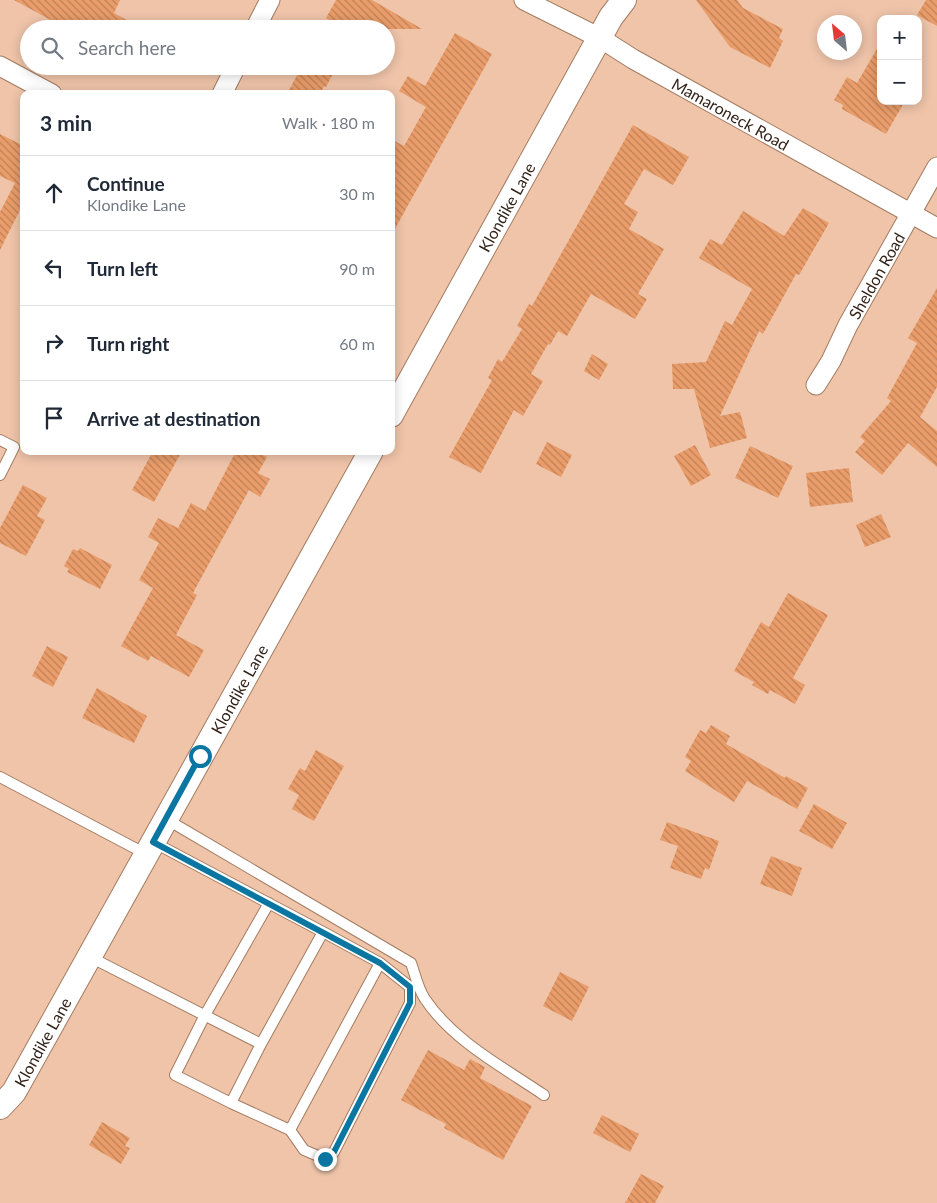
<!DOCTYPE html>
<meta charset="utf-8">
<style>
body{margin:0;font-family:Lato,sans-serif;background:#f2f2f3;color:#1f2937}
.controls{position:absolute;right:15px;top:15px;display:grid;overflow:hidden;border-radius:10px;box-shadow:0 2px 12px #0003}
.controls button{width:45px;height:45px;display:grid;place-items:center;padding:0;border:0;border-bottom:1px solid #e0e1e3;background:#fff;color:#1f2937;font:25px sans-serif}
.compass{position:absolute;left:817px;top:15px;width:45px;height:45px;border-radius:50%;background:#fff;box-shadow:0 2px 12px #0003;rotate:332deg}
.stop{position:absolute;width:15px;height:15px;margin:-11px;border:4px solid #0b76a1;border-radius:50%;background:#fff}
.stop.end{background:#0b76a1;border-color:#fff;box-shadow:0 1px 5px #0008}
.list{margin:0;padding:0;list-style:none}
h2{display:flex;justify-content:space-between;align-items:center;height:65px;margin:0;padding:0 20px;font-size:21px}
h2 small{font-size:16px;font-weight:400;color:#747a83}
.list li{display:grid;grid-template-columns:32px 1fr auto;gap:15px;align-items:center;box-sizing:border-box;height:75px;padding:0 20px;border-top:1px solid #e0e1e3}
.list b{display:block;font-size:19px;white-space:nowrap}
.list p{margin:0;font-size:16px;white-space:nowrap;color:#747a83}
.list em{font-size:16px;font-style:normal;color:#747a83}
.icon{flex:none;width:28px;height:28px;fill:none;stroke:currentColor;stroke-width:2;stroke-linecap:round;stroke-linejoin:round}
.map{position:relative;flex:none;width:937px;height:1203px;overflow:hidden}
.search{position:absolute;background:#fff;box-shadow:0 2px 12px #0003;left:20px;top:20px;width:375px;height:55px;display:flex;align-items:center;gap:12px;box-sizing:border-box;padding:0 18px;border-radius:28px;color:#747a83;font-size:19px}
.panel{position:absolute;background:#fff;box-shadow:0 2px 12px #0003;left:20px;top:90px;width:375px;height:365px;border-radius:10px}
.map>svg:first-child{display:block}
</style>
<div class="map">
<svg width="937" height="1203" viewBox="0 0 937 1203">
<defs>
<pattern id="building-back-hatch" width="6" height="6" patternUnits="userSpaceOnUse" patternTransform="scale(1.25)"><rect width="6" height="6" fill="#ea9d6a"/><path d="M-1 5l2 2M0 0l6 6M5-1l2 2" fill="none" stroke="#be8056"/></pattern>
</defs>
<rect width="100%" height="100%" fill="#efc4a9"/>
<path fill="url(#building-back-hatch)" d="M14,0H120L114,13L143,29H67Z
M336,0H372L422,29H345L326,18Z
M696,0H737L743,8L783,29L779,38L783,41L770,68L730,47Z
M926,0H937V26L917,15Z
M455,33L492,54L391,236V139L404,146L426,107L399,91L408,76L425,86Z
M881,42V101H905L886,134L842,109L843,105L834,100L847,77L857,83Z
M302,66H337L326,87L324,86L320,94H287Z
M633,125L689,157L673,185L644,169L624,204L638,212L629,229L664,249L638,294L647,299L635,319L591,294L567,336L558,331L550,345L548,344L531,374L543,381L523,416L514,410L481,473L449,457L492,380L488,378L498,359L502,362L522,329L517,326L529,304L532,306Z
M0,134L24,146V202L0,250V212L15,183L0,176Z
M803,208L829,223L799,275L796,274L763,334L759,331L720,416L740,412L747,438L710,448L694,389H673L672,364L706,362L725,321L732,325L752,289L699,258L710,239L722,245L743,211L784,236Z
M937,288V387L920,417L937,431V467L908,443L882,475L855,452L865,441L860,437L891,401L887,398L917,343L908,338Z
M592,354L608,364L599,380L584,371Z
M547,442L572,455L561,477L536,464Z
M695,445L711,475L691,486L674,456Z
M750,446L793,466L778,498L735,478Z
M153,451H182L154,502L132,490Z
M236,451H256L267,457L258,473L270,479L260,497L249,490L193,593L197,595L176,635L204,650L189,677L151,656L148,661L121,646L153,588L139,580L159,543L148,537L158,518L178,528L191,503L205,511Z
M849,468L853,502L810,507L806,473Z
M23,485L47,498L37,516L45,520L26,556L0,543V528Z
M881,514L891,537L865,547L856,525Z
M80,548L112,565L100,589L67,572L69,569L64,566L73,549L78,551Z
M788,593L828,615L793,678L805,685L795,704L770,690L768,694L752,685L754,682L734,671L761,622L769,627Z
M47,646L68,657L53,687L32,676Z
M97,688L147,716L134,743L82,718Z
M711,725L730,736L726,744L785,778L786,776L808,788L797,809L747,781L734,802L685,771L691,761L685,757L700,730L706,733Z
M316,750L344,766L314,821L292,809L299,795L288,789L300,768L305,771Z
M814,804L847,823L832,849L799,831Z
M667,822L719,841L709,870L705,868L701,879L670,868L678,846L660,840Z
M771,856L802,868L792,896L760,884Z
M560,972L589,987L572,1021L543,1006Z
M428,1050L464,1070L470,1059L485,1067L480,1078L532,1106L503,1160L444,1128L446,1124L401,1100Z
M602,1115L639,1134L630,1152L593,1133Z
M102,1122L130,1138L125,1146L130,1148L121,1164L89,1145Z
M641,1174L664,1186L655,1203H625Z"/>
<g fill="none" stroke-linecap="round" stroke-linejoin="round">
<defs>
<path id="service" d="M0,440L14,447L0,475
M0,777L146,854
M166,819L411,963C415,974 418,989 425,999C453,1041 503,1067 544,1095
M90,957L261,1044L323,932L153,842
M261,1044L231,1103L290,1130L380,963L323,932
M231,1103L175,1075L205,1015L269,903
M290,1130L304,1150L325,1159L334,1152L410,1003V987L380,963"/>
<g id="minor">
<path id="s1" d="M524,0L600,38L633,59L937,228"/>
<path d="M255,29L270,0"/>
<path d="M0,66L52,94"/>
<path d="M222,94L236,66"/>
<path id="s2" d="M816,385L831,361L848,325L937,167"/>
</g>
<g id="tertiary">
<path id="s3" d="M391,415L611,17L624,0"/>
<path id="s4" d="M0,1107L14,1092L371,451"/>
</g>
</defs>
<use href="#service" stroke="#a37c62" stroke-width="12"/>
<use href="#minor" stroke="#a37c62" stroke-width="21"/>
<use href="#tertiary" stroke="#a37c62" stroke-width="26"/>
<use href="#service" stroke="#fff" stroke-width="10"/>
<use href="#minor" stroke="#fff" stroke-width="19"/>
<use href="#tertiary" stroke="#fff" stroke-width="24"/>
</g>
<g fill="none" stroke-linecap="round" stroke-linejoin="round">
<path stroke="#0b76a1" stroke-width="6" d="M200,756L153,842L380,963L410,987V1003L334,1152L325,1159"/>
</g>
<g text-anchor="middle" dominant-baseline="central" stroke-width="4" stroke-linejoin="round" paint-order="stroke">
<g font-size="16" fill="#332218" stroke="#fdebe0">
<text stroke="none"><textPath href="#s1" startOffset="236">Mamaroneck Road</textPath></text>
<text stroke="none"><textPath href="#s3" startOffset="238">Klondike Lane</textPath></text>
<text stroke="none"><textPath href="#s2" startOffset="125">Sheldon Road</textPath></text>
<text stroke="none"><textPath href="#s4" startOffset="482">Klondike Lane</textPath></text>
<text stroke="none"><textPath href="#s4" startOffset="78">Klondike Lane</textPath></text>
</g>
</g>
</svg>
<div class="controls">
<button>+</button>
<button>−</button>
</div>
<svg class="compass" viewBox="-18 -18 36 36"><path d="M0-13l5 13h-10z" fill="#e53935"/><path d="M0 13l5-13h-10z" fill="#747a83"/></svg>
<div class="stop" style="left:200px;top:756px"></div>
<div class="stop end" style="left:325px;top:1159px"></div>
<div class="search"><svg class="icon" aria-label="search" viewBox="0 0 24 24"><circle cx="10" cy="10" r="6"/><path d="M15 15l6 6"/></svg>Search here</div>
<section class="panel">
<h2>3 min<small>Walk · 180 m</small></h2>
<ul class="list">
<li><svg class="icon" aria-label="ahead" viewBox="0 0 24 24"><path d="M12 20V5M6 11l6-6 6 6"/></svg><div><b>Continue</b><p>Klondike Lane</p></div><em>30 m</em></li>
<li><svg class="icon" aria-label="left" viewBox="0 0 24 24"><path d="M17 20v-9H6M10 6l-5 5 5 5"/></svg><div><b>Turn left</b></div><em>90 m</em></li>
<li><svg class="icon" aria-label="right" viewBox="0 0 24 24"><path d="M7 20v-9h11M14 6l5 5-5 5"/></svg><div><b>Turn right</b></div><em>60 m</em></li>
<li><svg class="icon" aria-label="arrive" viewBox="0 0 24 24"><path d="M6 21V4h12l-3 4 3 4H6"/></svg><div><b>Arrive at destination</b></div></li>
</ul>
</section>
</div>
